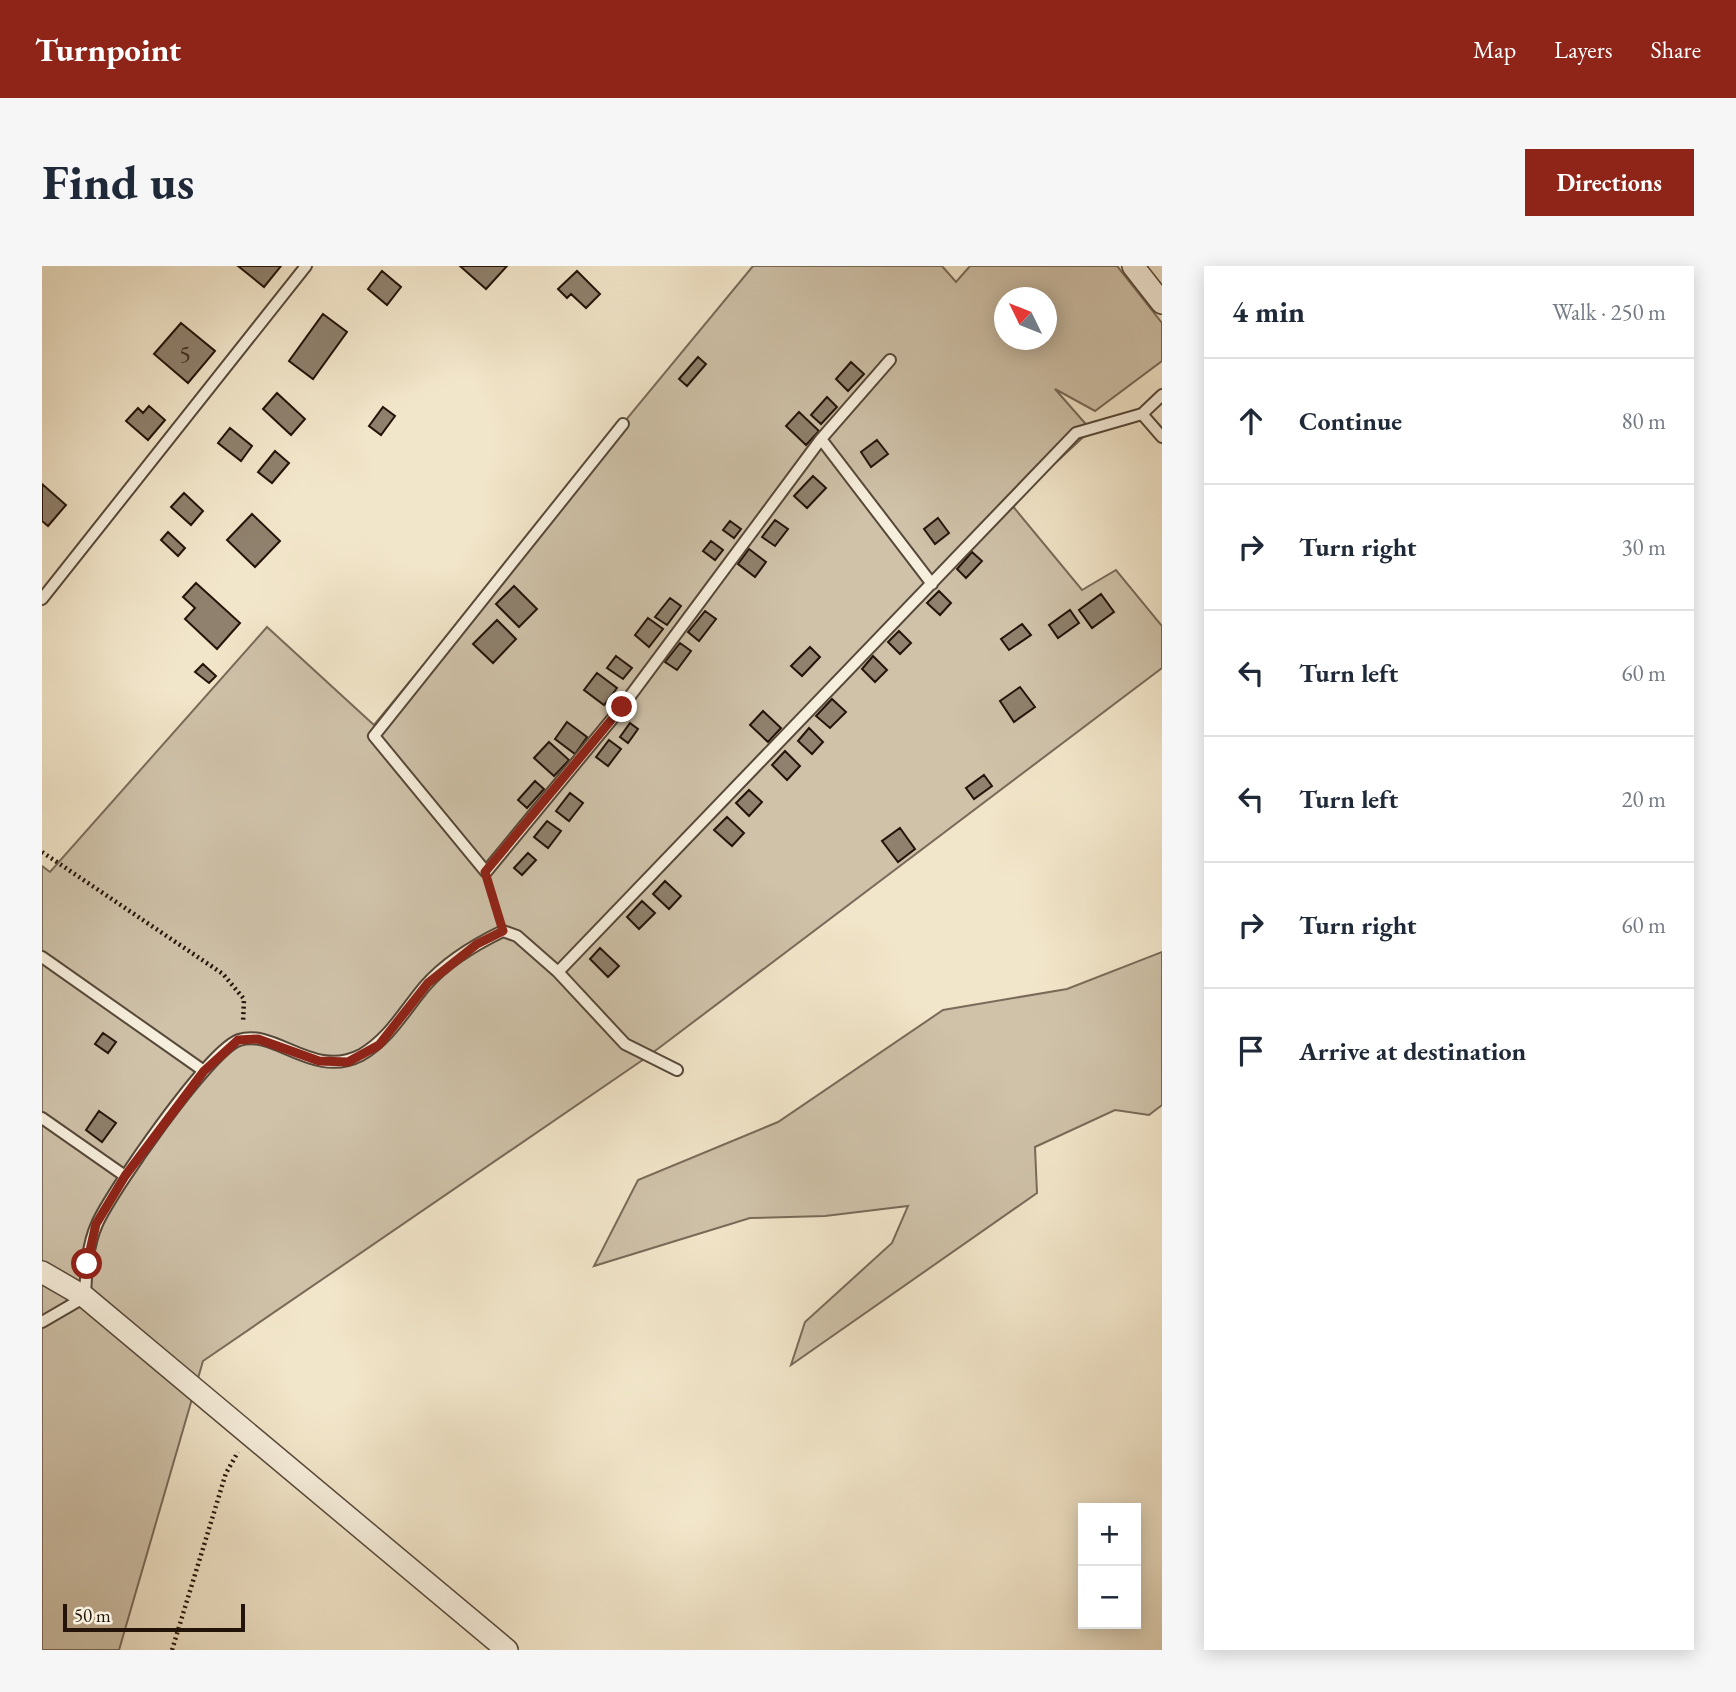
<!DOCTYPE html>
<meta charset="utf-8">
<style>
body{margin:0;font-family:"EB Garamond",serif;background:#f6f6f7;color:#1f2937}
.controls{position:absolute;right:21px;bottom:21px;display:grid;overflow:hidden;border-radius:0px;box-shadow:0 4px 18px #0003}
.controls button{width:63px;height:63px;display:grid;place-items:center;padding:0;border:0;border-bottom:2px solid #e0e1e3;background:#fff;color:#1f2937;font:35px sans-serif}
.compass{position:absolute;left:952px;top:21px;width:63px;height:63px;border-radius:50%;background:#fff;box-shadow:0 4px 18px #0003;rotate:313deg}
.scale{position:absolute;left:21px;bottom:18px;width:182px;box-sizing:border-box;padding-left:7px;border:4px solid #231309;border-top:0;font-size:19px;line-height:24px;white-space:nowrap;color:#231309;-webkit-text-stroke:5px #f7efdd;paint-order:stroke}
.stop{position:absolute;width:21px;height:21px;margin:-16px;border:5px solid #8f2418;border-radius:50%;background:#fff}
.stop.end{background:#8f2418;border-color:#fff;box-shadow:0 2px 7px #0008}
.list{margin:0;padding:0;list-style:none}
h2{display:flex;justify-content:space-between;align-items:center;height:91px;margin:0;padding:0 28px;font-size:30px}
h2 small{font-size:23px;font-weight:400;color:#747a83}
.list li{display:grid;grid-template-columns:46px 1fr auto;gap:21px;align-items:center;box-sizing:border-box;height:126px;padding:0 28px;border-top:2px solid #e0e1e3}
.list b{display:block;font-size:26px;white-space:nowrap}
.list em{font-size:23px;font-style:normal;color:#747a83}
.icon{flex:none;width:38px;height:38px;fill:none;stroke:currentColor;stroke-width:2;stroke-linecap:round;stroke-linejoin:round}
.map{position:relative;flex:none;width:1120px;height:1384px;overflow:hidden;border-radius:0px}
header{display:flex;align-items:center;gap:42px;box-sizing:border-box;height:98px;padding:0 35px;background:#8f2418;color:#fff}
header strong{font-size:33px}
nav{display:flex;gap:38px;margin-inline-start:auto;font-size:24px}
.intro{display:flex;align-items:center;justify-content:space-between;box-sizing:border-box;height:168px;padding:0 42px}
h1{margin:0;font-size:49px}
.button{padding:18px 32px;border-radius:0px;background:#8f2418;color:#fff;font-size:24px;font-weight:700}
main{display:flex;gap:42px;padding:0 42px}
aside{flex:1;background:#fff;border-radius:0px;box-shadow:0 4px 18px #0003}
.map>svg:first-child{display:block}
</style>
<header>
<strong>Turnpoint</strong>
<nav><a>Map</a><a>Layers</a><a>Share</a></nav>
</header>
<div class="intro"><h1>Find us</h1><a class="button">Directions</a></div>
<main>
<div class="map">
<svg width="1120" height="1384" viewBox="0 0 1120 1384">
<rect width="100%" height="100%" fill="#f2e6ca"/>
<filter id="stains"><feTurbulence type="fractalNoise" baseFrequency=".00286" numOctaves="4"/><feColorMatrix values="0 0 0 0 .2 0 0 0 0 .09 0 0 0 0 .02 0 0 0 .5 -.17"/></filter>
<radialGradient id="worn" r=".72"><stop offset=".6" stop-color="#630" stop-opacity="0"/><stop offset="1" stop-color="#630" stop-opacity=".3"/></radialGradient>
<path fill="#cfc2a9" stroke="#796a59" stroke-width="2" fill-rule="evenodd" d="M711,0H900L914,16L928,0H1075L1120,57V95L1053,145L1013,123L1049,164L969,238L1040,324L1074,304L1120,360V402L605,791L161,1095L77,1384H0V600L8,606L225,361L332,459ZM962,32H1004V74H962Z
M1120,686V839L1107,849L1073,844L993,881L995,927L749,1099L763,1056L850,977L866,940L783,950L708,952L552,1000L596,914L736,856L901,744L1025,723Z"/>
<path fill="#8f816d" stroke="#231309" stroke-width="2" d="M196,0H239L222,21Z
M418,0H465L444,23Z
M340,5L359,21L345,39L326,23Z
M535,5L558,28L544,42L529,28L525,32L516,23Z
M281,48L305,66L271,113L247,95Z
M139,57L173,85L146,117L112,88Z
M656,91L664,98L645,120L637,113Z
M809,96L822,108L806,125L794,113Z
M235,127L263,153L249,169L221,143Z
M785,131L795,141L779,158L769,149Z
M107,140L123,154L106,174L84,155L96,142L101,147Z
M341,141L353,150L339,169L327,160Z
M757,146L777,165L764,179L744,160Z
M188,162L210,180L199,195L176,177Z
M835,174L846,188L829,201L819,186Z
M233,185L247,197L230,217L216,206Z
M771,210L784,222L765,242L752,230Z
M0,218L24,239L6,260L0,255Z
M142,227L161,245L149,259L129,241Z
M210,248L238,275L213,301L185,274Z
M896,252L907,267L893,278L882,263Z
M733,254L746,263L733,280L720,271Z
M688,255L699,263L692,272L681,264Z
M126,266L143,282L136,290L119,274Z
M669,275L681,284L673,294L661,285Z
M707,283L724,296L713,311L696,298Z
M930,286L940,295L924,312L915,303Z
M154,317L198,357L175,383L143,353L153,342L141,331Z
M472,320L495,343L477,361L454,338Z
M897,325L909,337L898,349L885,337Z
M1059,328L1072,346L1050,362L1037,344Z
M628,332L639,340L625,359L613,351Z
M1028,344L1037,357L1016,372L1007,359Z
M663,345L674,353L657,375L646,366Z
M606,352L621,363L607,381L593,369Z
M455,354L474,373L451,397L431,378Z
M980,358L989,369L967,384L959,373Z
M857,365L869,377L858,388L846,376Z
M638,377L649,385L635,404L623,396Z
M768,381L778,391L760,410L749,400Z
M574,390L590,402L581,413L565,402Z
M831,390L845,404L833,416L820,403Z
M161,398L174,410L167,417L153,406Z
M555,407L575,422L562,439L542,424Z
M978,421L993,441L972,456L958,435Z
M790,433L804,446L788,462L774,450Z
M721,445L739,462L726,476L708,459Z
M525,456L545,471L533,488L513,473Z
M588,457L596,463L586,477L578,471Z
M767,462L781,476L770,488L756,475Z
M567,474L579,483L566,500L554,491Z
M507,476L527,494L512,510L492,492Z
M743,485L758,500L745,514L730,499Z
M942,509L950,520L932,533L924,522Z
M493,515L502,523L485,542L476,534Z
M707,524L720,536L707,550L694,537Z
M528,527L541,537L527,555L514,545Z
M685,551L702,567L690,580L672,564Z
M505,555L519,565L506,582L492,571Z
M858,562L873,583L856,596L840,575Z
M486,587L494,594L480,609L472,602Z
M623,615L639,630L627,643L611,628Z
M600,635L613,647L597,663L585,651Z
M558,682L577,700L566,711L548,693Z
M61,767L74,776L66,787L53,778Z
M57,845L74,857L60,876L44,864Z"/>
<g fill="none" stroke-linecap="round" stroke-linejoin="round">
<defs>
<path id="lane" d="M1120,129L1100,148L1120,171
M581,158L332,470L444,606L580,441L779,173L890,318
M779,173L848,94
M0,333L264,0
M0,691L162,805
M516,706L583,778L635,804
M0,852L83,910
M0,1056L43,1031C44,1007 45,980 55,958C69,926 167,784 197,774C233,762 271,814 319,789C347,773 362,745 383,720C403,697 434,678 461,665L475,670L516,706L1034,167L1100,148"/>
<path id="street" d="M1091,0L1120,37
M0,1006L43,1031L465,1384"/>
</defs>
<use href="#lane" stroke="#574839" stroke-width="14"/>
<use href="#street" stroke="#574839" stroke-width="24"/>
<path stroke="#231309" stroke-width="4.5" stroke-dasharray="2 3.5" stroke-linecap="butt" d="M0,586L181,708L202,733L201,757
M447,619L457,651
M130,1384L184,1207L196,1186"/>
<use href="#lane" stroke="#f7efdd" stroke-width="10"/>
<use href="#street" stroke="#f7efdd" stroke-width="21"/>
</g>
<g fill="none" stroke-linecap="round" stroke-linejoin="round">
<path stroke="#8f2418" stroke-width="9" d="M45,998L54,958L83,910L162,805L196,774L216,773L277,795L306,796L337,779L386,717L435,678L461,665L443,606L580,441"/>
</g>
<g text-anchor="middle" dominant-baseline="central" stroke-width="7" stroke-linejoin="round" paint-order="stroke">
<g font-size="24" fill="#3e2e22">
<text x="143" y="87">5</text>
</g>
</g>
<rect width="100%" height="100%" filter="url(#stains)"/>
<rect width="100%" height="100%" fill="url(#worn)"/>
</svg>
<div class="controls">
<button>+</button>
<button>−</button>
</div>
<svg class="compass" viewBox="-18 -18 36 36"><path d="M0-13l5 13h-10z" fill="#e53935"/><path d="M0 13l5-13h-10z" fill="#747a83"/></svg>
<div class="scale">50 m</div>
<div class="stop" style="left:45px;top:998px"></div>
<div class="stop end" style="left:580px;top:441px"></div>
</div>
<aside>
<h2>4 min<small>Walk · 250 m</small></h2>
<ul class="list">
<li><svg class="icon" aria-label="ahead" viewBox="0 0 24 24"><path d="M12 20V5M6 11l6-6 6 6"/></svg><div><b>Continue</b></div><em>80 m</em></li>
<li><svg class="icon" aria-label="right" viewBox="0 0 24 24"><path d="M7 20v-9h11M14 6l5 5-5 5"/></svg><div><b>Turn right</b></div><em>30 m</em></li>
<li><svg class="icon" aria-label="left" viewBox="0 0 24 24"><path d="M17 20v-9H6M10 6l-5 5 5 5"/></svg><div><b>Turn left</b></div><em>60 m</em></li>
<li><svg class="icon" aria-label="left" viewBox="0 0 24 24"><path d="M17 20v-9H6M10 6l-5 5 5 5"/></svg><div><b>Turn left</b></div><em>20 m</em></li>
<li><svg class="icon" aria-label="right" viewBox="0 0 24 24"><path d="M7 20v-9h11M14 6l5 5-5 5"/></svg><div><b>Turn right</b></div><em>60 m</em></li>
<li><svg class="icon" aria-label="arrive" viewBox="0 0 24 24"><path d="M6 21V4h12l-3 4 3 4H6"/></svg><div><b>Arrive at destination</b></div></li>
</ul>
</aside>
</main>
